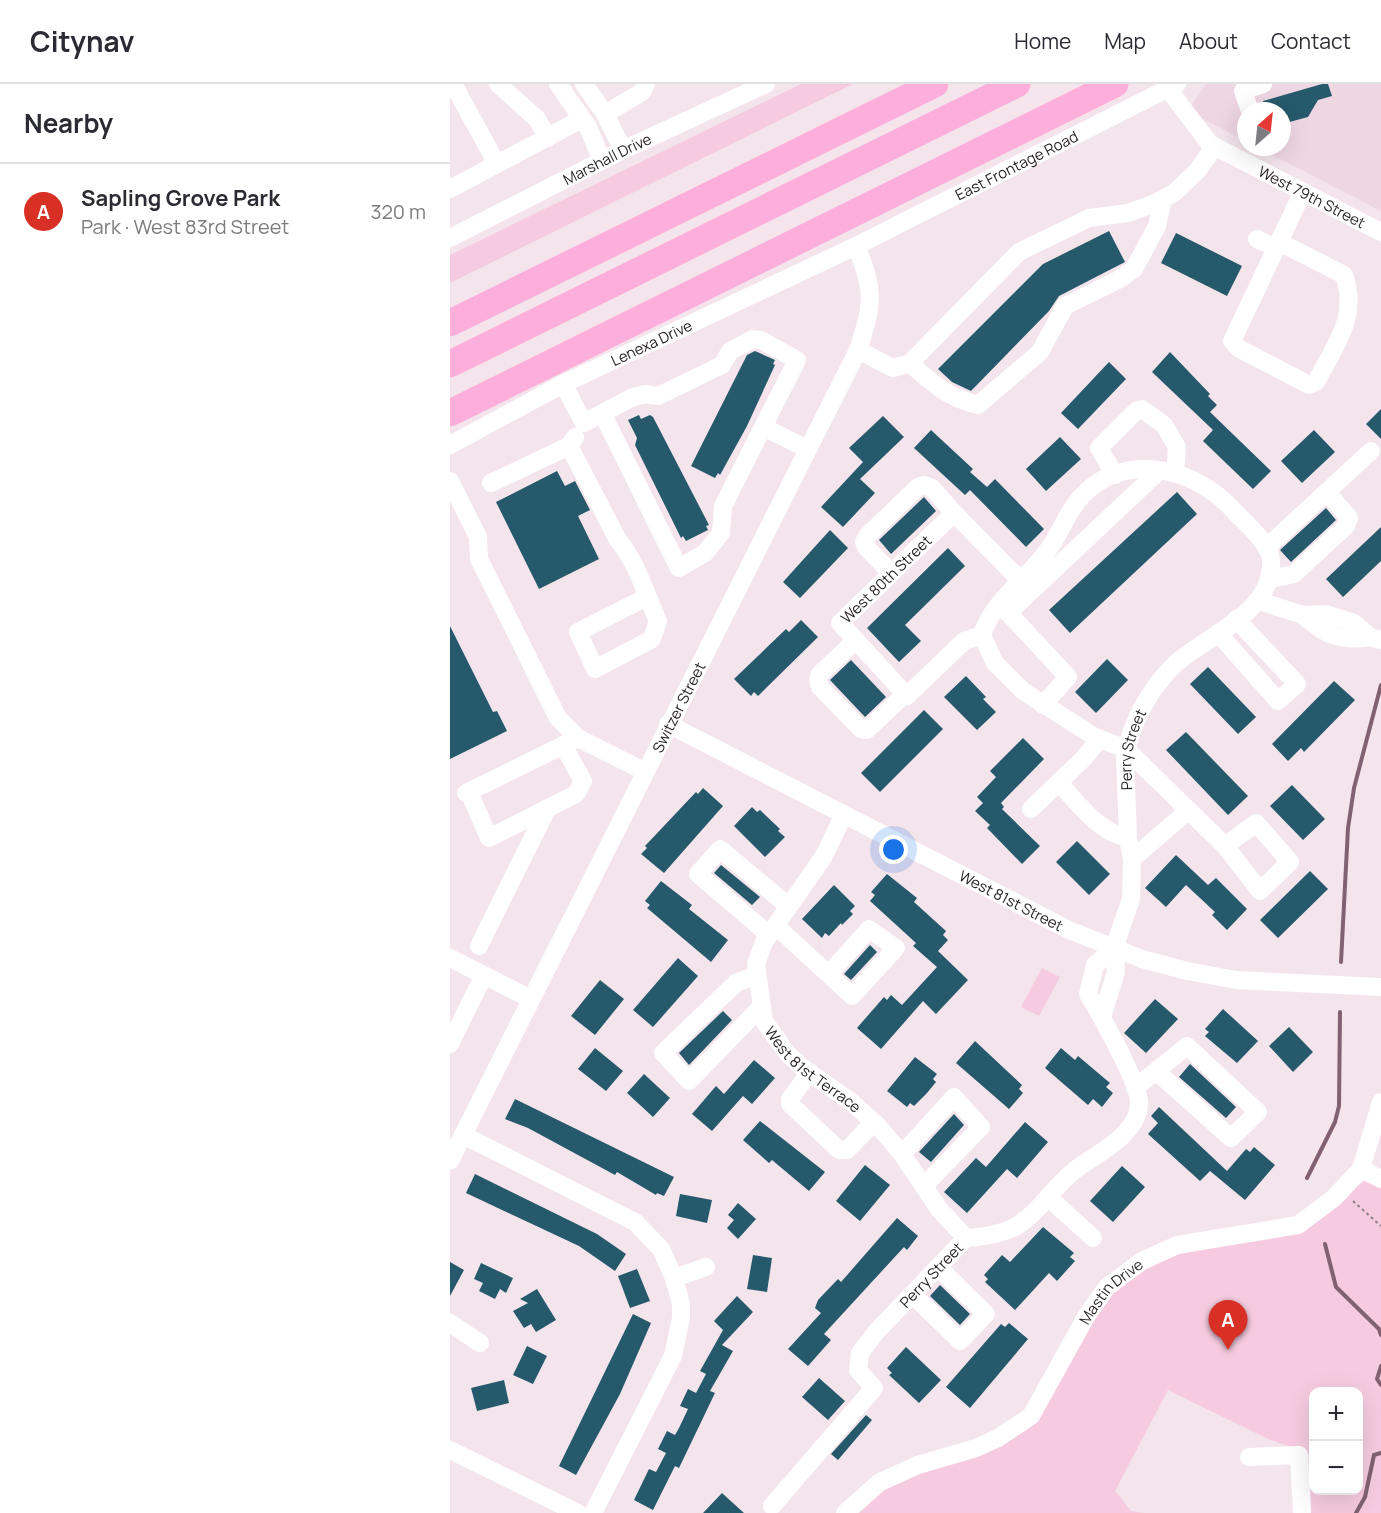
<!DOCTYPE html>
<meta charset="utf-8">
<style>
body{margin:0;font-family:Manrope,sans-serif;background:#f7f7f7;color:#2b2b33}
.controls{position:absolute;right:18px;bottom:18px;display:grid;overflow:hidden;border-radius:12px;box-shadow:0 6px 24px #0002}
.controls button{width:54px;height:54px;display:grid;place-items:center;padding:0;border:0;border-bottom:2px solid #e1e1e2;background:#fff;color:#2b2b33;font:30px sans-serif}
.compass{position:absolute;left:787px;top:18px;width:54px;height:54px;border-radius:50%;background:#fff;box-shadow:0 6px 24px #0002;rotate:27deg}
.you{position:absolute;left:444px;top:766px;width:21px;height:21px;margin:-15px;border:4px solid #fff;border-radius:50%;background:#1a73e8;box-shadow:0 0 0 9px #1a73e833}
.badge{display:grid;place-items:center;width:39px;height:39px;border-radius:50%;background:#d93025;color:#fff;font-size:20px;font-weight:700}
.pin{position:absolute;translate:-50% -50px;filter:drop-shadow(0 2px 3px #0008)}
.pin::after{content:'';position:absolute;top:32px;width:21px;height:18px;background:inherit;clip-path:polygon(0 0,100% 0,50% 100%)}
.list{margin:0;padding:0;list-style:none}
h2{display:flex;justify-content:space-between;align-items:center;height:78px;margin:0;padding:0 24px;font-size:26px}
h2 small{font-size:20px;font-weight:400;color:#7c7c81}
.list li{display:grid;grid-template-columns:39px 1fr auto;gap:18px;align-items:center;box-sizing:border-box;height:96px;padding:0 24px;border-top:2px solid #e1e1e2}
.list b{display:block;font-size:22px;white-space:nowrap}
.list p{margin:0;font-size:20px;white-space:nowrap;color:#7c7c81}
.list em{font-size:20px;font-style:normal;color:#7c7c81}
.map{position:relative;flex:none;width:931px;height:1429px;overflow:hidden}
header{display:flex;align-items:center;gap:36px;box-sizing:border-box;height:84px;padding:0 30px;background:#fff;border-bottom:2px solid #e1e1e2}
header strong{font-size:28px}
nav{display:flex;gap:33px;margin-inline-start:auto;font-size:21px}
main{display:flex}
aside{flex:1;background:#fff}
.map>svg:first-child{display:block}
</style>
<header>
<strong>Citynav</strong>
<nav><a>Home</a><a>Map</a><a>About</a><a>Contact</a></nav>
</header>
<main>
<aside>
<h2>Nearby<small></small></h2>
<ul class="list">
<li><span class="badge">A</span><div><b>Sapling Grove Park</b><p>Park · West 83rd Street</p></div><em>320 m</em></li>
</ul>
</aside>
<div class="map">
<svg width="931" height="1429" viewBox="0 0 931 1429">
<rect width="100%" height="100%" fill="#f4e4ec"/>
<path fill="#eed6e2" d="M756,0H931V127L807,63H832V27H796V57L738,27Z"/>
<path fill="#f6cbe1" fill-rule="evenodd" d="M351,0H403L0,199V171Z
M592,884L610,893L589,932L571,923Z
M915,1097L931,1102V1429H861L860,1370L816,1354L718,1306L665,1407L681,1427L693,1429H404L433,1405L568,1349L660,1209C679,1192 699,1180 723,1172C764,1158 809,1162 849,1147C877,1136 891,1112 915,1097ZM864,1308H908V1406H864Z"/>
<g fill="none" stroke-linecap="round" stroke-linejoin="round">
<path stroke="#816172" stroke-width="4" d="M891,878L898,744L904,704L931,601
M857,1094L885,1038L889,1022L890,928
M875,1160L886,1203L929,1245L931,1251
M931,1282L927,1295L931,1301
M906,1429L915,1413L924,1371L931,1369"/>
</g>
<path fill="#25596b" d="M872,0H878L882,12L868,16L858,33L832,40V27H816L813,17Z
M659,147L675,178L609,212L599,227L521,307L502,298L488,285L593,180Z
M726,149L792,182L777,212L711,179Z
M305,267L325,276L323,280L325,281L297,342L270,391L268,389L265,394L241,382L297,271Z
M720,268L760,310L758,312L767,321L760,328L821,387L803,405L753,357L763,346L702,288Z
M659,278L676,295L628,345L611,329Z
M931,325V355L916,340Z
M189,331L191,335L200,331L203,333L259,441L256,442L258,446L236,457L233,452L231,454L185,361L187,354L178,336Z
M433,332L454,353L410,395L425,409L393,443L371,423L413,378L399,364Z
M481,346L523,385L520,388L537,403L545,395L594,445L576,463L520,406L515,411L464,364Z
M864,346L885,368L852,399L831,377Z
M610,353L631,375L596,407L576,385Z
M107,387L115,402L125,397L140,426L128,432L149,475L89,505L46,418Z
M727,408L747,430L620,549L599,526Z
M474,413L486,427L441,470L429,456Z
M876,424L886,436L841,478L830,466Z
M931,443V477L893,513L876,495Z
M380,446L398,464L350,514L333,498Z
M498,464L515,482L455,541L471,557L449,578L417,544Z
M351,536L368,553L308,612L304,608L301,612L284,595L336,545L339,548Z
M0,542L43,628L47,627L57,647L0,675Z
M657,575L678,596L646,629L625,608Z
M401,576L436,613L415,633L380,596Z
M758,583L806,633L788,650L740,600Z
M516,592L536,613L533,615L546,628L527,646L494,613Z
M884,597L905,616L854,668L851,664L838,677L822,660Z
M474,626L493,645L430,708L411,689Z
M736,648L798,712L778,731L716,666Z
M573,654L594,675L551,719L554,723L552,725L590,762L572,780L537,744L540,741L525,727L533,719L527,713L546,693L540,687Z
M842,701L875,735L853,756L820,722Z
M253,704L273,722L214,789L191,770L197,764L195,762L246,708L248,710Z
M302,723L307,728L310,726L330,745L328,747L335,753L315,773L284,742Z
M627,757L660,790L639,811L606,778Z
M726,771L758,801L766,794L797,825L777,846L762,831L765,828L736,801L716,823L695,804Z
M271,781L310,813L302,821L264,789Z
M860,787L878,805L828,854L810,836Z
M437,790L467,814L464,818L496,847L493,851L498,856L488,867L518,896L486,930L473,917L431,965L407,944L434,913L437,916L441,911L452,921L487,883L463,862L466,859L420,817L425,811L421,808Z
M211,797L242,821L239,825L278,856L261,878L197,824L200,821L195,817Z
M384,801L405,822L400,827L403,830L392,841L391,839L379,852L375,849L372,854L352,835Z
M420,861L427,868L401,896L394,890Z
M228,874L248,892L203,943L183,926Z
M150,896L174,915L145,951L121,932Z
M705,915L728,935L696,969L674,949Z
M773,925L808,957L787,979L755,952L759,948L755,945Z
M273,927L282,936L239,981L229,969Z
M839,943L863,968L843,988L819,962Z
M525,957L572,1001L569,1005L573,1009L559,1025L506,979Z
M145,964L173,987L156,1007L128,985Z
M611,964L625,976L628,972L660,999L656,1003L663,1009L652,1023L643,1015L638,1021L595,984Z
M465,973L487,990L483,995L486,998L477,1009L464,1022L460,1019L457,1023L437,1007Z
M304,976L325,994L302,1020L293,1012L262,1047L242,1030L266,1002L274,1010Z
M740,980L786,1023L776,1034L729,993Z
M194,990L220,1014L203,1033L177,1009Z
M65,1015L224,1093L214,1112L207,1109L206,1111L167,1088L165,1091L78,1044L55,1035Z
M709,1023L777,1087L796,1065L800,1068L804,1063L825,1081L795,1116L760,1087L750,1097L698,1050L708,1039L701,1032Z
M504,1030L514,1041L481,1078L469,1068Z
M310,1037L375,1088L359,1107L322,1076L319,1079L293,1056Z
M575,1038L598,1058L567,1094L557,1085L517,1129L494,1108L526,1074L536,1083Z
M415,1081L440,1101L410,1137L386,1117Z
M672,1082L695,1103L663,1138L640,1117Z
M25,1090L147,1150L176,1170L165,1187L129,1162L16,1109Z
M230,1110L262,1116L257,1139L226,1132Z
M288,1119L306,1135L288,1155L277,1144L284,1136L278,1131Z
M447,1134L468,1152L457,1166L454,1163L374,1250L381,1256L358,1282L338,1265L371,1229L365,1224L368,1216L388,1195L391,1198Z
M593,1143L624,1169L620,1173L625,1177L607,1197L599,1189L565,1226L535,1198L538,1195L534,1191L552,1171L560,1178Z
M303,1171L322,1174L317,1208L297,1205Z
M0,1178L14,1186L0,1212Z
M31,1179L63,1194L56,1209L50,1205L45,1215L29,1207L33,1199L24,1195Z
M187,1185L200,1217L180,1224L168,1192Z
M490,1201L520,1230L510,1241L480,1212Z
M87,1205L106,1236L86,1248L81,1240L74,1244L63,1227L78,1219L70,1215Z
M287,1212L303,1228L272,1261L283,1267L260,1307L265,1309L229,1384L225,1382L203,1426L184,1416L199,1385L206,1388L216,1369L208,1365L217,1347L225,1351L229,1344L238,1325L230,1322L238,1305L246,1309L256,1290L250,1287L273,1246L264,1237Z
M183,1230L201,1239L170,1310L126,1391L109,1382Z
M559,1239L578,1255L520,1324L496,1303L551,1240L555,1243Z
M77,1262L97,1272L83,1300L63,1291Z
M456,1263L491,1296L469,1319L439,1291L442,1289L437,1284Z
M369,1294L395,1317L378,1336L352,1313Z
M54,1296L59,1319L27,1327L21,1304Z
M416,1331L422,1336L388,1376L381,1370Z
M272,1409L294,1429H253Z"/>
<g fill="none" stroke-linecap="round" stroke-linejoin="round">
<path stroke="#8f848a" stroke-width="2" stroke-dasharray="3 3" stroke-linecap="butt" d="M903,1117L931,1142"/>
<g stroke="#fff" stroke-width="18">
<path d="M3,0L47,80"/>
<path d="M48,0L87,35L98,54"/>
<path d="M108,0L138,43L152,77"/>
<path d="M134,0L155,30L173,66"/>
<path id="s1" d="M718,5L760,60L931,148"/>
<path d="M800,27L793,7L813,0"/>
<path d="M155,30L192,8L196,0"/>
<path d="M0,105L132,35"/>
<path id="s2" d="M0,154L173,66L316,0"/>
<path d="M807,155L826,164"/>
<path d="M829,158L894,191C909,233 885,261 866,298L859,301L788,264L782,257L846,122L852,109"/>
<path d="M408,266L443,284L460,279L569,168L639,134L678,129L703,120L724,109L748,86L764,63"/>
<path d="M460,279C481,299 499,314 528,321L590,268L615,222L668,196L684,185L707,142L713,115"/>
<path d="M113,300L134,339L181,314L195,310L208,312L272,281L280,267L303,255L311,256L347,276L273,422L271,449L255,469L229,484L152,329"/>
<path d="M313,343L358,365"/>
<path id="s3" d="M0,361L113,300L406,162L727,0"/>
<path d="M119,362L168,456C187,478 196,511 208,537L202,555L145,585L128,548L197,513"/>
<path d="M665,391L649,364L686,327L692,325L714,341L727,363L725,389"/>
<path d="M0,397L28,453L29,475L108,634L128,654L194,687"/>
<path d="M41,399L119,362L125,353"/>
<path d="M816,464L921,367"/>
<path d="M441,489L416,463L414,458L418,451L468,403L474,401L482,404L504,429"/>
<path d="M820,495L844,490L896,442L899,434L877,408"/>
<path d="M809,517L853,531L876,530L904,539L920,553L931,556"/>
<path d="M551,521L618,593L593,621"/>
<path d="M558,529L710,386"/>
<path d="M853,531C875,551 890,558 920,553"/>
<path d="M768,549L828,617L847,600L786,535"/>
<path id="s4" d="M532,551L514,557L457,612L390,539L504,429L570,496"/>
<path d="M406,556L370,590L368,596L370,603L411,645L417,646L455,610"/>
<path id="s5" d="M218,640L619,846L692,875L737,887L786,896L931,903"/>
<path d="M609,699C629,720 648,748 678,754"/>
<path d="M19,708L39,754L126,710L133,697L113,661"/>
<path d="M16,709L124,656"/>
<path d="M581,725L633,675L650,655"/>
<path id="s6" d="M394,730L374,772L314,858L306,880L314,937L337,969L354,985L400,1017L428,1042L452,1070L489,1125L516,1154"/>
<path d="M682,775L739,726"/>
<path d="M326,842L402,912L446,864L419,845L379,890"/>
<path d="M318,850L248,790L270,765L337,821"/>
<path d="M29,862L97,725"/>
<path d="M0,874L81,915"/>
<path d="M307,891L286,899L213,969L239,997L311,923"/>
<path id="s7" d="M652,933L666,888L664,864L681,815L682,775L678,754L675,673C681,639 699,606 723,582C756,551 823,530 821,477C821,460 795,439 784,427C747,384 674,366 632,412C617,427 611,449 598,466C577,496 544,514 532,551L545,579L573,607L645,653L676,665L775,762L806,739L840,778L810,807L775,762"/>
<path d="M0,960L34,891"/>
<path d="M360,988L340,1015V1020L389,1066H397L424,1038"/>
<path d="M685,1004L737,962L808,1028L781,1054L706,987"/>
<path d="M13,1051L185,1138L211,1165L224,1194L231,1220V1234L223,1272L143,1429"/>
<path d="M452,1070L504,1013L531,1043L474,1102"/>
<path id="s8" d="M0,1077L408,266C423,220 425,207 406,162"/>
<path d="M911,1085L931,1095"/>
<path d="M598,1113L643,1154"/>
<path d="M224,1194L256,1183"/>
<path d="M462,1210L510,1257L536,1230L488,1183"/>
<path d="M0,1239L30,1259"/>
<path d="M0,1366L128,1429"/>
<path d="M799,1373L849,1371L852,1429"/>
<path id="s9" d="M322,1422L424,1304L408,1286L410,1269L427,1247L516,1154C533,1153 549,1151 565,1143C589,1129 603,1103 625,1086C646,1070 690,1050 689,1018C689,999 649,928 638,910L645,881L664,864"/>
<path id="s10" d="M395,1429L430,1398L468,1381L526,1364L548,1354L581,1332L637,1231L657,1203L692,1177L727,1161L848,1141L884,1114L911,1085L931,1018"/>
</g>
<path stroke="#feaeda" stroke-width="27" d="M0,239L485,0
M0,280L567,0
M0,329L665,0"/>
</g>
<g text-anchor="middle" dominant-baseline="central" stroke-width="6" stroke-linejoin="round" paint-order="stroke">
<g font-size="15" fill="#251f22" stroke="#f4e4ec">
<text stroke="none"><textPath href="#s2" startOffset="176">Marshall Drive</textPath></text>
<text stroke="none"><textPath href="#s3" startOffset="632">East Frontage Road</textPath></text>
<text stroke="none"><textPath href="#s1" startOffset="184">West 79th Street</textPath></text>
<text stroke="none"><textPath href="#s3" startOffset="226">Lenexa Drive</textPath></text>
<text stroke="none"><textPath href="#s4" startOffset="261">West 80th Street</textPath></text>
<text stroke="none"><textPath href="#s8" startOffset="508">Switzer Street</textPath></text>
<text stroke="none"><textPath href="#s7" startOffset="274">Perry Street</textPath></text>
<text stroke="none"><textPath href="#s5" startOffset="386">West 81st Street</textPath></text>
<text stroke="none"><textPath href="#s6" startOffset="302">West 81st Terrace</textPath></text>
<text stroke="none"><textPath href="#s9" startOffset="303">Perry Street</textPath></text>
<text stroke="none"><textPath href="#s10" startOffset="362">Mastin Drive</textPath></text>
</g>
</g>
</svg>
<div class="controls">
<button>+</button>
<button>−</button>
</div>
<svg class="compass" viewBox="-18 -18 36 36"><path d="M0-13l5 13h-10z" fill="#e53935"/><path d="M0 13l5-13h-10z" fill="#7c7c81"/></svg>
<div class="you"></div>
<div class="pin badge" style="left:778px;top:1266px">A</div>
</div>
</main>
